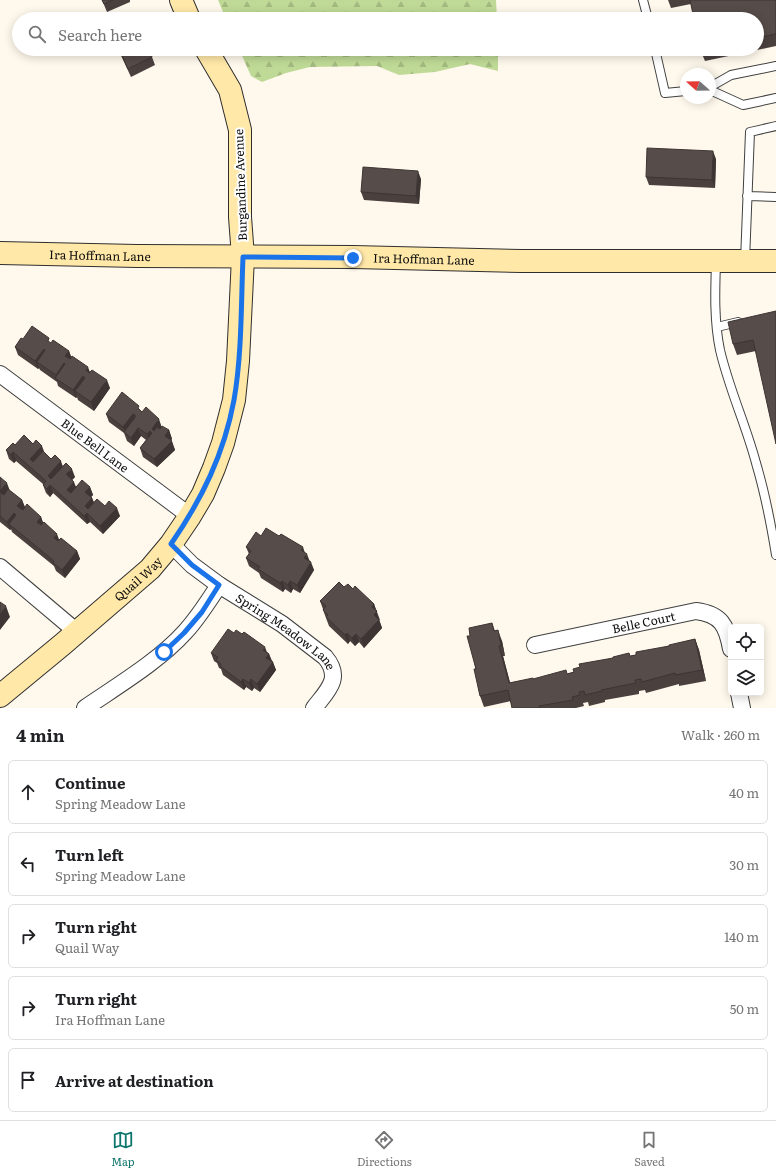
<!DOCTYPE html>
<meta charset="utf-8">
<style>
body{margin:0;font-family:Literata,serif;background:#f2f2f2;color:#202124}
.controls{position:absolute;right:12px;bottom:12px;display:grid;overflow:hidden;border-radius:6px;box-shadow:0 2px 10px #0003}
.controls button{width:36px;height:36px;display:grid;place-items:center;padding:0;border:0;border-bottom:1px solid #e0e0e0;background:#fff;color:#202124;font:20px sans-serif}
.compass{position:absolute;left:680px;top:68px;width:36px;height:36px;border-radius:50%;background:#fff;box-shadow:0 2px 10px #0003;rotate:290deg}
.stop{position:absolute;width:12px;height:12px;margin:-9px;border:3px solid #1a73e8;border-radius:50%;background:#fff}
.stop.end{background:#1a73e8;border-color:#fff;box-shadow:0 1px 4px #0008}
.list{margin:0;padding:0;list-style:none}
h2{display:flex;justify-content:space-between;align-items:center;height:52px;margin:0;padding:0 16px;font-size:17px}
h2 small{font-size:13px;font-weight:400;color:#757577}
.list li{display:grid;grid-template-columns:26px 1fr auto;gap:12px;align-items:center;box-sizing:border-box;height:64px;margin:0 8px 8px;padding:0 8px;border:1px solid #e0e0e0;border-radius:6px}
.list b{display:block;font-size:15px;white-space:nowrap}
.list p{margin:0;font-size:13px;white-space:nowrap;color:#757577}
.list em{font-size:13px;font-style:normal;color:#757577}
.icon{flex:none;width:22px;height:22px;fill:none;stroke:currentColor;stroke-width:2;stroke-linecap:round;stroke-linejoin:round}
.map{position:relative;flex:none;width:776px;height:708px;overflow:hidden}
.search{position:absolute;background:#fff;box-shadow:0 2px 10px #0003;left:12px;right:12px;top:12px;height:44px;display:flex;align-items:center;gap:10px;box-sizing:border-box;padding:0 14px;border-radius:22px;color:#757577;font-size:15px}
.sheet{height:412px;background:#fff}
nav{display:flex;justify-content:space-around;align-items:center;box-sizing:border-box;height:56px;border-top:1px solid #e0e0e0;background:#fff;font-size:11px;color:#757577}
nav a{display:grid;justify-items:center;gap:2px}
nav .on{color:#0f766e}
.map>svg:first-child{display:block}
</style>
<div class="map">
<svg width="776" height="708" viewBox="0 0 776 708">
<defs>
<pattern id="forest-firs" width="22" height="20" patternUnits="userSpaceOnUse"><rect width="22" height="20" fill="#bfda96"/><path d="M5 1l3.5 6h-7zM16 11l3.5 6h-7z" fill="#a3ba80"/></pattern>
</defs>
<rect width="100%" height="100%" fill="#fff9ed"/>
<path fill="url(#forest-firs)" d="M218,0H496L497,19H226Z
M239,49H498V71L470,64L435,72L399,75L377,66L310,67L286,73L262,82L251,76Z"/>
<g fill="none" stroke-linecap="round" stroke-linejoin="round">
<defs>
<path id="lane" d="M643,0L648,19
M655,49L665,93L686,91
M710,87L731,75L776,66
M710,90L743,105L776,98
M747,196L776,197
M745,261L750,132L776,126
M716,262C715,292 714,321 720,350C729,389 746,425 756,463C765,493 771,524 776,555
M717,327L738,322"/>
<g id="street">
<path id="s1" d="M0,374L190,516"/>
<path id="s2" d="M171,544L192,565L219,585L282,624L325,657C343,678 327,691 314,708"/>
<path d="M0,567L77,632"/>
<path id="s3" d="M535,645L696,611C721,614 727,626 731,649"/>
<path d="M739,693L742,708"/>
<path d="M85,708C117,686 159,661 185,632C198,618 208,602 219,585"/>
</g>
<g id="secondary">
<path d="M181,0L189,19"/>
<path id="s4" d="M0,253L137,256L353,257L521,261H776"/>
<path id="s5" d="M0,696L63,644L150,569L171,544L190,516L203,494L214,468L223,443L234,400L238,361L243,257L240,217V130L230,90L206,49"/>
</g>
</defs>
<use href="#lane" stroke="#404040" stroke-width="10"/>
<use href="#street" stroke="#404040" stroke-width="18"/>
<use href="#secondary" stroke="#2f2f2f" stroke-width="24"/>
<use href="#lane" stroke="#fff" stroke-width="8"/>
<use href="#street" stroke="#fff" stroke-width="16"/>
<use href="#secondary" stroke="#ffe8a8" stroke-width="22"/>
</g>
<path fill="#4a413f" d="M102,0H130V2L107,12Z
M668,0H776V46L705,61L700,49H757V19L691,4L671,8Z
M118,49H149L155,65L131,77Z
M716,159L715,188L649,185L646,177Z
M421,179L419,204L364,200L361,192Z
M776,311L756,351L737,355L733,344Z
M23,339L51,343L69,351L71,357L110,388L94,411L78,400L77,397L76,398L58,386L57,382L40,370L39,368L38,369L18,355L15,347Z
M141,411L161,427L169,430L172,439L171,440L175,450L157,467L143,457L140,448L146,440L141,436L134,446L127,441L124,433L109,422L106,414Z
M33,444L44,453L51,459L63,466L75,477L72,480L76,487H90L93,495L91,497L92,498L94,502L105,506L120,516L103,534L90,522L87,524L53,493L50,497L46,493L43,485V484L16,461L14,463L9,459L6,450L15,445Z
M0,477L9,490L22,500L25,507L41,517L43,523L59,540L77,551L80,559L65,578L56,571L54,566L12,532L11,529L10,530L0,522Z
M261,536H279L305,553L314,570L300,593L293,589L291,593L285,589L283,592L261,578L259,573L249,566L246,558L249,554L246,547Z
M344,587L353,589L374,604L380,620H379L382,628L364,648L359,642L355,646L350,641L348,644L329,626L323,610V609L320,601Z
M492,623L495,631L502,641L505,656H503L510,683L567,674L669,646L695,639L699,650L706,681L679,686V684L646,693L645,690L639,691V694L605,700V702L589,706L588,702L583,703L584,706L576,708H512L511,701L484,707L480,696L470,636Z
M267,652L269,654L276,670L260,692L254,688L252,691L246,687L244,690L223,675L221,669L219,668L217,663L214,661L211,653Z"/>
<path fill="#3c3533" d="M713,151L716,159L715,188L712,180Z
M418,171L421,179L419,204L416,196Z
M44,349L47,357L37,362L39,368L38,369L35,361Z
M69,351L72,359L68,364L65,356Z
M64,363L67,371L57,379L56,375Z
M88,367L91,375L86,370Z
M83,376L86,385L75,391L77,397L76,398L73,390Z
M107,380L110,388L94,411L91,402Z
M133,414L136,422L127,435L123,427Z
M159,419L162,428L155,437L152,429Z
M138,428L141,436L134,446L131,438Z
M169,430L172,439L168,444L165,436Z
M150,431L153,439L150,443L147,434Z
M172,441L175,450L157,467L154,459Z
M42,446L45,454L33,467L30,459Z
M13,452L16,461L14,463L11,455Z
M61,461L64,470L51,484L48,476Z
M72,469L75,477L69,483L66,474Z
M74,482L77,490L70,498L67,490Z
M7,483L10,491L3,500L0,491Z
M50,485L53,493L50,497L47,489Z
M90,487L93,495L88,500L85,492Z
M92,498L95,507L88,514L85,506Z
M22,500L25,508L20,514L17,506Z
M117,508L120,516L103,534L100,526Z
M14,513L17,522L9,524L11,529L10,530L7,522Z
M87,513L90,522L87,524L84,516Z
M41,517L44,525L40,530L37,522Z
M57,534L60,542L54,538Z
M303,547L306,556L307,554L310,562L307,566L301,550Z
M77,551L80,559L65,578L62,570Z
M311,562L314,570L300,593L297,585Z
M282,581L285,589L283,592L280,583Z
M290,581L293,589L291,593L288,585Z
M374,604L382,628L364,648L361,639L372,607Z
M6,606L10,617L0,630V614Z
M498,630L502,641L505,656L501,645Z
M347,633L350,641L348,644L345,635Z
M356,634L359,642L355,646L352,638Z
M695,639L699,650L706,681L702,670Z
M499,646L503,656L513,694L509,683Z
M265,647L268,655L269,654L272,662L269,666L263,650Z
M273,662L276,670L260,692L257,684Z
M243,679L246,687L244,690L241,682Z
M251,679L254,688L252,691L249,683Z"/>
<path fill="#564c49" stroke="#3c3533" d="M102,0H113L104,4Z
M690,0H776V34L757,38V19H694Z
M119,49H149L152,57L128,69Z
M700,49H708L701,50Z
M647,148L713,151L712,180L646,177Z
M363,167L418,171L416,196L361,192Z
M776,311V444L753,340L733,344L728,322Z
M32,326L49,338L48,341L51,343L53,340L69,351L65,356L70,359L72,356L88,367L86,370L89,373L92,370L107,380L91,402L75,391L85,378L83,376L73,390L55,378L65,364L64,363L56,375L37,362L45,350L44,349L35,361L15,347L21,338L23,339Z
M122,392L139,406L138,408L142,412L146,407L159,419L152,429L154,431L157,427L160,429L162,426L169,430L165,436L172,441L154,459L140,448L152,433L150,431L147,434L138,428L131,438L124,432L136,416L133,414L123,427L106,414Z
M24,435L33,444L36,440L42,446L30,459L33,462L43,451L51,459L55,455L61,461L48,476L51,479L66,463L72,469L66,474L74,482L67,490L71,493L82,480L90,487L85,492L92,498L85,506L88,509L97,499L105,506L109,501L117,508L100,526L87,513L84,516L50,485L47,489L43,485L46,481L45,480L13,452L11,455L6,450L13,443L15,445Z
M0,477L7,483L0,491Z
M8,489L22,500L17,506L23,510L27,504L41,517L37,522L41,525L44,522L57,534L54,538L58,541L61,538L77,551L62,570L53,563L54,561L9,524L16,515L14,513L7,522L0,516V492L4,495Z
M266,528L279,536L281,534L303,547L301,550L307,554L304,558L311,562L297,585L290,581L288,585L282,581L280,583L258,569L260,567L246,558L251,551L246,547L256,532L261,536Z
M339,582L344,587L348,584L353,589L355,586L374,604L372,607L377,611L374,615L379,620L361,639L356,634L352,638L347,633L345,635L326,617L328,615L323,610L326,606L320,601Z
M0,602L6,606L0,614Z
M492,623L494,631L498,630L501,645L499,646L509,683L533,678V679L566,670L567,674L574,672L573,669L580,667L579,664L613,658V657L629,653L630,656L636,655V652L669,646V645L695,639L702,670L675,675V673L642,682L641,679L635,680L636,683L601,690L602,691L585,695L584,691L579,692L580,695L572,697L573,700L539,706L540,708H512L508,690L480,696L474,669H476L467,636H470L469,628Z
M228,629L234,633L236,630L242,634L244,632L265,647L263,650L269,654L266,658L273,662L257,684L251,679L249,683L243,679L241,682L220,666L221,664L216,660L218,657L211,653Z"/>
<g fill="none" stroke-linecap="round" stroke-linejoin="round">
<path stroke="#1a73e8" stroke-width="5" d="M164,652L184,633L202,612L219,585L192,565L171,544C202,499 224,454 234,400C242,354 241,304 243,257L353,258"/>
</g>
<g text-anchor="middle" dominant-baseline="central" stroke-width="4" stroke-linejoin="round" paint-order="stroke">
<g font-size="12" fill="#0d0d0d" stroke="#fff">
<text transform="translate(240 185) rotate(-92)">Burgandine Avenue</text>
<text stroke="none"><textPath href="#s4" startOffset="100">Ira Hoffman Lane</textPath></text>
<text stroke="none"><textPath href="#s4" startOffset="424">Ira Hoffman Lane</textPath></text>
<text stroke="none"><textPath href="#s1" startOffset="119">Blue Bell Lane</textPath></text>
<text stroke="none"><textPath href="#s5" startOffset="181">Quail Way</textPath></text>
<text stroke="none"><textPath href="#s3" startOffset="111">Belle Court</textPath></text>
<text stroke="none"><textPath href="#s2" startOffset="145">Spring Meadow Lane</textPath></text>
</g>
</g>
</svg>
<div class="controls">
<button><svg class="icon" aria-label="locate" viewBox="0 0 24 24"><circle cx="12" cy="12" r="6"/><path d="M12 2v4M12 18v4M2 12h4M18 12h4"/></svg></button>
<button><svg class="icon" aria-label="layers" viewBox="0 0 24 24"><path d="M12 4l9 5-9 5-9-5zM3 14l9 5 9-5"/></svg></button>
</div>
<svg class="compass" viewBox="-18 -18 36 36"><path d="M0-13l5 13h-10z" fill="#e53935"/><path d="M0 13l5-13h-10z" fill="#757577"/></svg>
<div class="stop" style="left:164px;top:652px"></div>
<div class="stop end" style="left:353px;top:258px"></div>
<div class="search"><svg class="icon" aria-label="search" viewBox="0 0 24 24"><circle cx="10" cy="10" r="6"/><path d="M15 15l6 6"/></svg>Search here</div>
</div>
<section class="sheet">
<h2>4 min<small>Walk · 260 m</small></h2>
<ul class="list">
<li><svg class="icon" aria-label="ahead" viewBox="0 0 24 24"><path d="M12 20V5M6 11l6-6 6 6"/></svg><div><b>Continue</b><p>Spring Meadow Lane</p></div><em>40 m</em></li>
<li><svg class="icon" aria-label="left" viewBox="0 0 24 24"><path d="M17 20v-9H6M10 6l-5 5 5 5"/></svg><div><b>Turn left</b><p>Spring Meadow Lane</p></div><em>30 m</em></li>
<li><svg class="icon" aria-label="right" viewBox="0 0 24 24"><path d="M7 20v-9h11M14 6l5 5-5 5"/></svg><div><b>Turn right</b><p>Quail Way</p></div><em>140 m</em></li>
<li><svg class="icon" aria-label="right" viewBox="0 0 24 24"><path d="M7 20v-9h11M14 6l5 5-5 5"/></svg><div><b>Turn right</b><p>Ira Hoffman Lane</p></div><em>50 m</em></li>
<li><svg class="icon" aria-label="arrive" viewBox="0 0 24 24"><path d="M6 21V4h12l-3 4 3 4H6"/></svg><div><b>Arrive at destination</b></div></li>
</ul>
</section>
<nav>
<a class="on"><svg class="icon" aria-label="map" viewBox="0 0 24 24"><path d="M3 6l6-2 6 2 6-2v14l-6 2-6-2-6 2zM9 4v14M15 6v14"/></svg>Map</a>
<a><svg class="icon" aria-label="directions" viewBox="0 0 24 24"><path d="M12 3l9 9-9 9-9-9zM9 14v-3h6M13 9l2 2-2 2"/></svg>Directions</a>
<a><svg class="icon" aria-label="saved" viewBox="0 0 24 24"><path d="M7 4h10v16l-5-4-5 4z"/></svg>Saved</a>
</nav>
